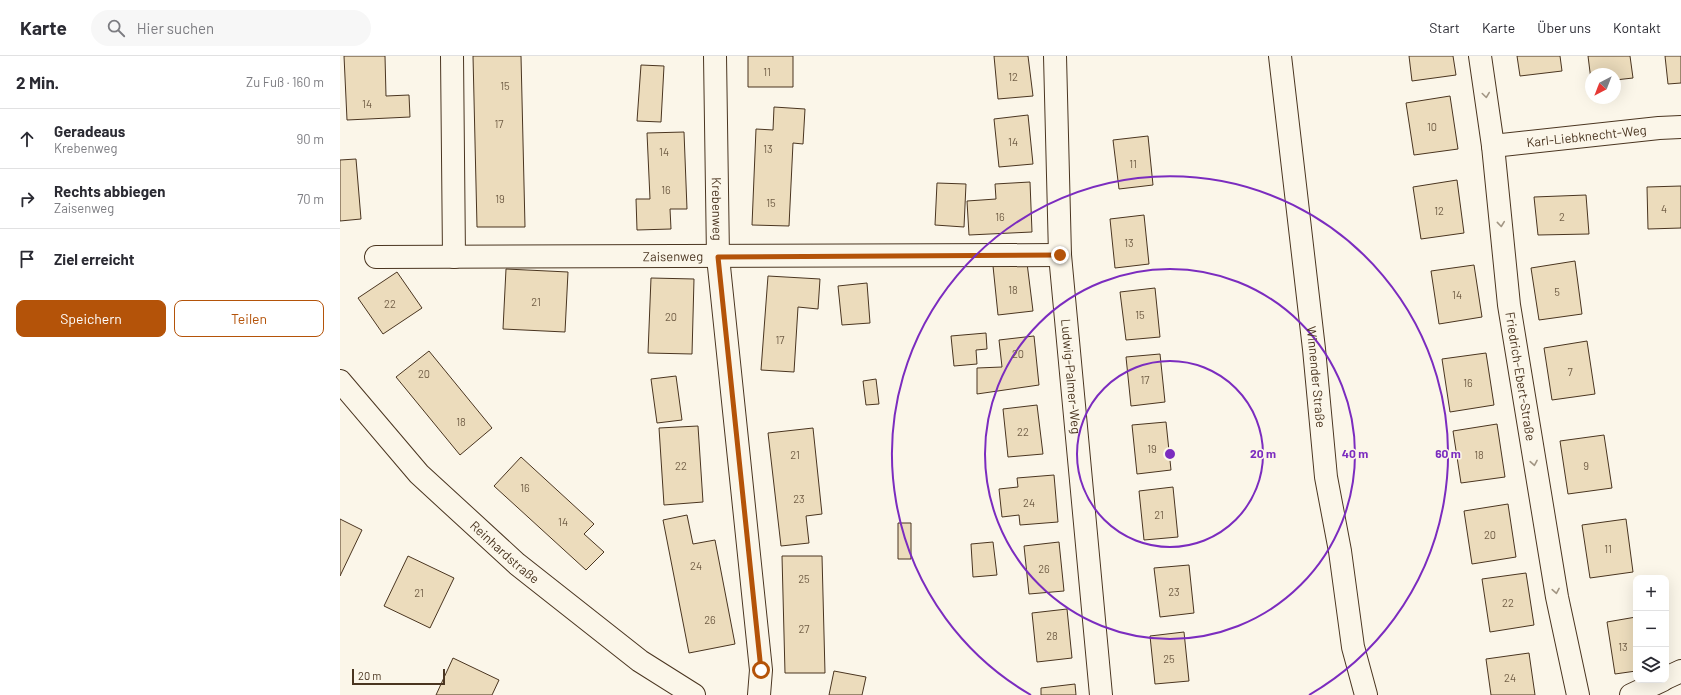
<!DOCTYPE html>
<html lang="de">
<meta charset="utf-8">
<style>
body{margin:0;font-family:Barlow,sans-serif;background:#f7f7f7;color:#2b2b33}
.controls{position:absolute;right:12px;bottom:12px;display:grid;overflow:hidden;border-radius:8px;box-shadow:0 4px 16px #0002}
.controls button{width:36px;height:36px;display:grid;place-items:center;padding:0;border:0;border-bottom:1px solid #e1e1e2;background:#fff;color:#2b2b33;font:20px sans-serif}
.compass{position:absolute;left:1245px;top:12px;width:36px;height:36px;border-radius:50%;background:#fff;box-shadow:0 4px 16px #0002;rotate:222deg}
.scale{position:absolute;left:12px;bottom:10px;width:93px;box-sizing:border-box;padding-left:4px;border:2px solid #4a3520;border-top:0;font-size:11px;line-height:14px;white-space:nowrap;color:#4a3520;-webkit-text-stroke:3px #fbf6e9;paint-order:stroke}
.stop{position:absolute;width:12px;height:12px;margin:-9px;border:3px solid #b45309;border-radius:50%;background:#fff}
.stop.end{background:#b45309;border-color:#fff;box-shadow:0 1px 4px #0008}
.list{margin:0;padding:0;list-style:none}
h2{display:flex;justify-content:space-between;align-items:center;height:52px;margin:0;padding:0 16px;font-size:17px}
h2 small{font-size:13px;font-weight:400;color:#7c7c81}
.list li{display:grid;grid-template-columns:26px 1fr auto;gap:12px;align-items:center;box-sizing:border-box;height:60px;padding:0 16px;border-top:1px solid #e1e1e2}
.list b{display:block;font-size:15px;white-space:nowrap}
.list p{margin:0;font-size:13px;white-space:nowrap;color:#7c7c81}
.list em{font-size:13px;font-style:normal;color:#7c7c81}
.actions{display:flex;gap:8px;padding:12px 16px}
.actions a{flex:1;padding:9px 0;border:1px solid #b45309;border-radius:8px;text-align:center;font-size:14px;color:#b45309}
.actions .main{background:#b45309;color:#fff}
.icon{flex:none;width:22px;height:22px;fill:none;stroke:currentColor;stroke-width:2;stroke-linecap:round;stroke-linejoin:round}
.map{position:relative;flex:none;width:1341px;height:639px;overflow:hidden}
header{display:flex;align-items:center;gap:24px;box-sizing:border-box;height:56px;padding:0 20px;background:#fff;border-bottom:1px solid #e1e1e2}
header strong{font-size:19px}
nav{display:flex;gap:22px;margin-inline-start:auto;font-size:14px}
.search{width:280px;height:36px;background:#f7f7f7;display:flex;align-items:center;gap:10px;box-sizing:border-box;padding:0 14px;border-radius:22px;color:#7c7c81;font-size:15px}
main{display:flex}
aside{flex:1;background:#fff}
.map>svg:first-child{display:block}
</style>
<header>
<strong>Karte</strong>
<div class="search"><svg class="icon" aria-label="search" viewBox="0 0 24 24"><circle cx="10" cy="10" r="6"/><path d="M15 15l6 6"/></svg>Hier suchen</div>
<nav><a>Start</a><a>Karte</a><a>Über uns</a><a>Kontakt</a></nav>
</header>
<main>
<aside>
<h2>2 Min.<small>Zu Fuß · 160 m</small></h2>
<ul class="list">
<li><svg class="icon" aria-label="ahead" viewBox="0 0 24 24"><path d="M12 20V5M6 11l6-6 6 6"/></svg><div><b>Geradeaus</b><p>Krebenweg</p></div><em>90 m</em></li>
<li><svg class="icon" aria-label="right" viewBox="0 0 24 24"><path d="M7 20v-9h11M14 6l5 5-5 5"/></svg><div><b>Rechts abbiegen</b><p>Zaisenweg</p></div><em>70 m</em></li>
<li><svg class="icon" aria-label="arrive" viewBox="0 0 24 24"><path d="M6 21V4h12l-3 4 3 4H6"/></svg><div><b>Ziel erreicht</b></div></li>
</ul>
<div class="actions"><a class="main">Speichern</a><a>Teilen</a></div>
</aside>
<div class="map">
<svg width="1341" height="639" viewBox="0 0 1341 639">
<rect width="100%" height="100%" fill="#fbf6e9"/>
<path fill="#ecdcbc" stroke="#4a3520" d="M4,0H45L46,40L69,39L70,61L7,64Z
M133,0H181L185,171H137Z
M408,0H453V31H408Z
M654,0H688L693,40L658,43Z
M1069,0H1113L1116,19L1072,25Z
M1177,0H1220L1222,15L1180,20Z
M1248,0H1290L1293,22L1275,24V18H1251V24Z
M1325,0H1341V27L1328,28Z
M301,9L324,10L321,66L297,65Z
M1110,40L1118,93L1074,99L1066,47Z
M434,51L465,53L463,88L453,87L449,170L412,169L416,73L433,74Z
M688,59L693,108L659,111L654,63Z
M344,76L347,153H330L331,173L297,174L296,143H310L307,77Z
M808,80L813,129L779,133L773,84Z
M16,103L21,163L0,165V104Z
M1117,124L1124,177L1081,183L1073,131Z
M690,126L692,176L629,179L627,145L656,143L655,128Z
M597,127L626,128L624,171L595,169Z
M1341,130V172L1308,173L1307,131Z
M1246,139L1249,178L1198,179L1194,141Z
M804,159L809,208L775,212L770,163Z
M1235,205L1242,258L1199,264L1191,212Z
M687,207L693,255L658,259L653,210Z
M1134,209L1142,261L1099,268L1091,215Z
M166,213L228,216L225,276L163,273Z
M57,216L82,252L43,278L18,242Z
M428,220L480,223L478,253L458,251L454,316L421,314Z
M311,222L354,223L352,298L308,297Z
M527,227L530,267L502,269L498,230Z
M815,232L820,281L786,284L780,236Z
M646,277L647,293L636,294L637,308L614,310L611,280Z
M694,280L699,329L637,338V312L662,311L659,284Z
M1247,285L1255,338L1212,344L1204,292Z
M89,295L152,372L120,399L56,321Z
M1146,297L1154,349L1110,356L1102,303Z
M820,298L825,346L791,350L786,301Z
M336,320L342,364L317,367L311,323Z
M536,323L539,348L526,349L523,325Z
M697,349L703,398L668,401L663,353Z
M826,366L831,414L797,418L792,369Z
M1157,368L1165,421L1121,427L1113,375Z
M358,370L363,446L324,449L319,372Z
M473,372L482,458L466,460L469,487L441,490L428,377Z
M1264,379L1272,432L1228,438L1220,385Z
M181,401L254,468L244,478L264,496L246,514L154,430Z
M714,419L718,466L680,469L679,459L662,461L659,433L678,431L677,422Z
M833,431L838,481L804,484L799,435Z
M1168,448L1176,501L1132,508L1124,455Z
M347,459L353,488L375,484L395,588L349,597L323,464Z
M0,463L22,474L0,520Z
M1286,463L1293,516L1250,522L1242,469Z
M558,467H571V503H558Z
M653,486L657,519L633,521L631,488Z
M719,486L724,535L689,538L684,490Z
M68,500L114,522L90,572L44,550Z
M442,500H482L485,617H445Z
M849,509L854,557L820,561L814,512Z
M1186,517L1194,569L1150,576L1142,523Z
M727,553L732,602L697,606L692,557Z
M1296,561V615L1275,618L1267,566Z
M844,576L849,625L815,628L810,580Z
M1189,597L1195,639H1151L1146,603Z
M113,602L159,624L152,639H96Z
M494,615L526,621L522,639H489Z
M735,628L736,639H701V632Z"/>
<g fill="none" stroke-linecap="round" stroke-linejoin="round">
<defs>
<g id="minor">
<path d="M112,0L114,201"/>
<path id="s1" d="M375,0L378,201L421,614L419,639"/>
<path id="s2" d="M715,0L720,199L761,639"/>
<path id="s3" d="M1140,0L1153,90L1169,249L1217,541L1238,639"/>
<path id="s4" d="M1153,90L1319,72L1341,71"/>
<path id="s5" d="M36,201L720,199"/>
<path id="s6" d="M0,325L79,418L177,508L300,605L354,639"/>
<path d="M1326,622L1341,615"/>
<path d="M1291,639L1323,624"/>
</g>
<g id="tertiary">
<path id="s7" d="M940,0L974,293L986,421L1000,495L1013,591L1026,639"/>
</g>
</defs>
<use href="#minor" stroke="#4a3520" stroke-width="24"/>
<use href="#tertiary" stroke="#4a3520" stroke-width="24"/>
<use href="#minor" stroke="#fbf6e9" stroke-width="22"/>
<use href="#tertiary" stroke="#fbf6e9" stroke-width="22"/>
</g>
<defs><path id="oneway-chevron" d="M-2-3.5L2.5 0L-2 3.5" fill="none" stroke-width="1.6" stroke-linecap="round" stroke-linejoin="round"/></defs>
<g stroke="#a29684">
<use href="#oneway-chevron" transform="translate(1146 39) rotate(82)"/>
<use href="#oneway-chevron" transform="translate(1161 168) rotate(84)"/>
<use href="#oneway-chevron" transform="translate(1194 407) rotate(80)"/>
<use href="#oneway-chevron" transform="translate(1216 535) rotate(80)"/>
</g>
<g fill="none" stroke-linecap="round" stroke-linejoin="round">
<path stroke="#b45309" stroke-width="5" d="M421,614L378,201L720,199"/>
</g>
<g fill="none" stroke="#7b2cbf" stroke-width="2">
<circle cx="830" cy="398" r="93"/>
<circle cx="830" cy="398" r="185"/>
<path d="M691 639A278 278 0 1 1 969 639"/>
</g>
<g text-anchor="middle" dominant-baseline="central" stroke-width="3" stroke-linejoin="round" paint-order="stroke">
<g font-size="11" fill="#725f47">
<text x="427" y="15">11</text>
<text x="673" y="20">12</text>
<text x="165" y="29">15</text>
<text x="27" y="47">14</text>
<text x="159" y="67">17</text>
<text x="1092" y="70">10</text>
<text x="673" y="85">14</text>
<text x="428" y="92">13</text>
<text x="324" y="95">14</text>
<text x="793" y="107">11</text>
<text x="326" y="133">16</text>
<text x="160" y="142">19</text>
<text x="431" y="146">15</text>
<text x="1324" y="152">4</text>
<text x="1099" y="154">12</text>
<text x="660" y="160">16</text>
<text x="1222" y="160">2</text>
<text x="789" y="186">13</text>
<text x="673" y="233">18</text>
<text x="1217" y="235">5</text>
<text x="1117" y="238">14</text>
<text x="196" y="245">21</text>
<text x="50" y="247">22</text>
<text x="800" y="258">15</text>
<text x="331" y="260">20</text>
<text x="440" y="283">17</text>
<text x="678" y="297">20</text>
<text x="1230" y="315">7</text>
<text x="84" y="317">20</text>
<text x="805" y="323">17</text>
<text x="1128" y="326">16</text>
<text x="121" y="365">18</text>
<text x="683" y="375">22</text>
<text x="812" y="392">19</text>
<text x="455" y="398">21</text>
<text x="1139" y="398">18</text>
<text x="341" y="409">22</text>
<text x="1246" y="409">9</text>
<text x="185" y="431">16</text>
<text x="459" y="442">23</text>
<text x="689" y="446">24</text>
<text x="819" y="458">21</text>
<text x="223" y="465">14</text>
<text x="1150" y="478">20</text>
<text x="1268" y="492">11</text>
<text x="356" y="509">24</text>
<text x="704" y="512">26</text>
<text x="464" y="522">25</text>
<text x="834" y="535">23</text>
<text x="79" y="536">21</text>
<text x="1168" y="546">22</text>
<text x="370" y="563">26</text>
<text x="464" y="572">27</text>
<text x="712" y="579">28</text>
<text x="1283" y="590">13</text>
<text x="829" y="602">25</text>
<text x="1170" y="621">24</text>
</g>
<g font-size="13" fill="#4a3520" stroke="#fbf6e9">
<text stroke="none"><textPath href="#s4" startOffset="94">Karl-Liebknecht-Weg</textPath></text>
<text stroke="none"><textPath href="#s1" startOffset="153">Krebenweg</textPath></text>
<text stroke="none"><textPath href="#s5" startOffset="297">Zaisenweg</textPath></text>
<text stroke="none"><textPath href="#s2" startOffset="321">Ludwig-Palmer-Weg</textPath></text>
<text stroke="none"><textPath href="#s7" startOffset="323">Winnender Straße</textPath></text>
<text stroke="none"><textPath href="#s3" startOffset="323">Friedrich-Ebert-Straße</textPath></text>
<text stroke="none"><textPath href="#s6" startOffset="238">Reinhardstraße</textPath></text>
</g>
</g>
<circle cx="830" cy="398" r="6" fill="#7b2cbf" stroke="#fbf6e9" stroke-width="2"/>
<g font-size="12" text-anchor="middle" font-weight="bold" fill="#7b2cbf" stroke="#fbf6e9" stroke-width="3" stroke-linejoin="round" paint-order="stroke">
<text x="923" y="402">20 m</text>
<text x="1015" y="402">40 m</text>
<text x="1108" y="402">60 m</text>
</g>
</svg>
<div class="controls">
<button>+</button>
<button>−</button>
<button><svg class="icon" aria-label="layers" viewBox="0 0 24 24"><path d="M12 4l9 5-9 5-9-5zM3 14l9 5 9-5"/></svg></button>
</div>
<svg class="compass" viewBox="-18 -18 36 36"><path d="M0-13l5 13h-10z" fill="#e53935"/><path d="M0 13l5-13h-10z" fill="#7c7c81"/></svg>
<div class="scale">20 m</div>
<div class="stop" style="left:421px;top:614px"></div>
<div class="stop end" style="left:720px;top:199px"></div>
</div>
</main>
